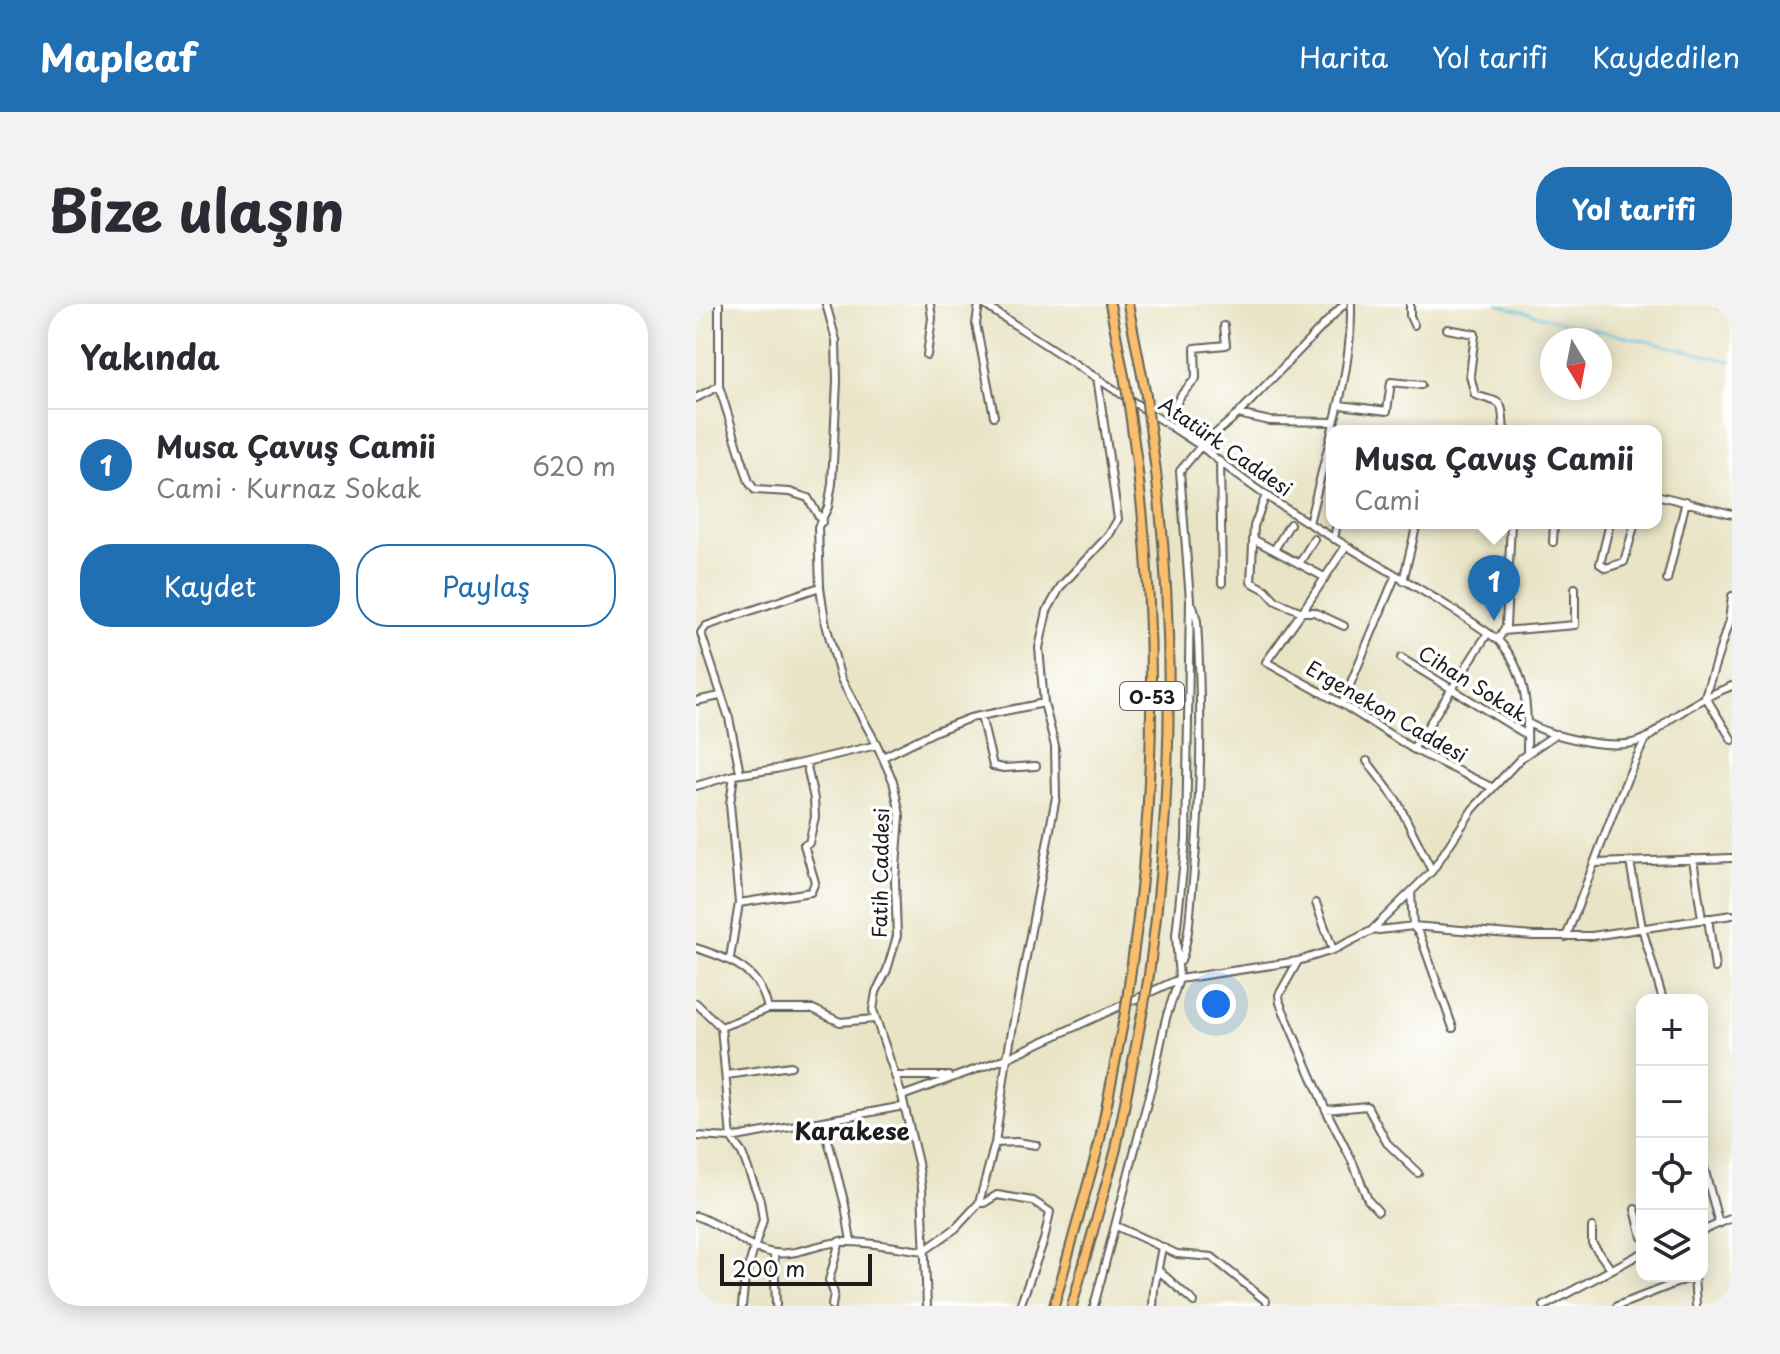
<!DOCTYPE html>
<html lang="tr">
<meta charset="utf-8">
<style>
body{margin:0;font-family:"Playpen Sans",sans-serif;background:#f2f2f3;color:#2b2b33}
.controls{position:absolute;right:24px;bottom:24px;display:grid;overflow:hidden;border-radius:16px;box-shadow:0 4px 20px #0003}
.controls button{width:72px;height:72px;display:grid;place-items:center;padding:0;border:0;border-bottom:2px solid #e1e1e2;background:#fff;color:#2b2b33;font:40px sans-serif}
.compass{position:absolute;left:844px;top:24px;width:72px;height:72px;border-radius:50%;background:#fff;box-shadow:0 4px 20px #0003;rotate:170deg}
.scale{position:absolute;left:24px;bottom:20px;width:152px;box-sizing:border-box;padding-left:8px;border:4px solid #1c1c1c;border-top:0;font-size:22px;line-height:28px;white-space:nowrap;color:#1c1c1c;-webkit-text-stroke:6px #fff;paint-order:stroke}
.you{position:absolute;left:520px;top:700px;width:28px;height:28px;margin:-20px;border:6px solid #fff;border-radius:50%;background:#1a73e8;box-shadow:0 0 0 12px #1a73e833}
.badge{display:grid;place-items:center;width:52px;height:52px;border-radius:50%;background:#1f6fb2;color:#fff;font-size:26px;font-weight:700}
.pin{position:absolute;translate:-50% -66px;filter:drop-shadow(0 2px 4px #0008)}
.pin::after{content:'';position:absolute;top:42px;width:28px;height:24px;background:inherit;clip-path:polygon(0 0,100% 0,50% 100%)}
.popup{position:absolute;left:630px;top:121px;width:336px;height:104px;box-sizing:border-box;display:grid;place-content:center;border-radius:16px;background:#fff;filter:drop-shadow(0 2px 6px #0005);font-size:26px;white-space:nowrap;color:#7c7c81}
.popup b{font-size:30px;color:#2b2b33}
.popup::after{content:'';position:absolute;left:50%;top:100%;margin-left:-16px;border:16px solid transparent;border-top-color:#fff}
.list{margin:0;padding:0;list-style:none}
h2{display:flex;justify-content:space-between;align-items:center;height:104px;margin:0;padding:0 32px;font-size:34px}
h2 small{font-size:26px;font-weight:400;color:#7c7c81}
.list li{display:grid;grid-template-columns:52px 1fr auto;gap:24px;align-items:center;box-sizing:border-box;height:112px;padding:0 32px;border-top:2px solid #e1e1e2}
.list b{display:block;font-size:30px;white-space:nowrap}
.list p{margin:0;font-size:26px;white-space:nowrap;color:#7c7c81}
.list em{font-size:26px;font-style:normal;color:#7c7c81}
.actions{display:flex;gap:16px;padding:24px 32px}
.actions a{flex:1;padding:18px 0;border:2px solid #1f6fb2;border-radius:32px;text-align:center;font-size:28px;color:#1f6fb2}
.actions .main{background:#1f6fb2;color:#fff}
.icon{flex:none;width:44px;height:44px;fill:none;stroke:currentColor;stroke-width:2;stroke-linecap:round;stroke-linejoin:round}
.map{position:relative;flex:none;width:1036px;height:1002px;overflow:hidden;border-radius:32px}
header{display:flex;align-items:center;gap:48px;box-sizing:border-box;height:112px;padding:0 40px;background:#1f6fb2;color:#fff}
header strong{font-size:38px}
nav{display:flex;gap:44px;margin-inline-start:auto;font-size:28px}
.intro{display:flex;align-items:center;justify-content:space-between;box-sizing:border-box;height:192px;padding:0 48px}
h1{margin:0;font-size:56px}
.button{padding:20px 36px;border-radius:32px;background:#1f6fb2;color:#fff;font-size:28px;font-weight:700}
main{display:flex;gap:48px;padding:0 48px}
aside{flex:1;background:#fff;border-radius:32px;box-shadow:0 4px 20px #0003}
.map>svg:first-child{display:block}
</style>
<header>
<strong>Mapleaf</strong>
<nav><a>Harita</a><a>Yol tarifi</a><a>Kaydedilen</a></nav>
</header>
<div class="intro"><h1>Bize ulaşın</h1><a class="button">Yol tarifi</a></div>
<main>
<aside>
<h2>Yakında<small></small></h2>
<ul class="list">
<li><span class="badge">1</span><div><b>Musa Çavuş Camii</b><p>Cami · Kurnaz Sokak</p></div><em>620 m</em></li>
</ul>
<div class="actions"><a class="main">Kaydet</a><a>Paylaş</a></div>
</aside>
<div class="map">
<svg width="1036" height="1002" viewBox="0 0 1036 1002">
<rect width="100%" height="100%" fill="#fff"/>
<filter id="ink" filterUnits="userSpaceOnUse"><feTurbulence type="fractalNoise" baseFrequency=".0125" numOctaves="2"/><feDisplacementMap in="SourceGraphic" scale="16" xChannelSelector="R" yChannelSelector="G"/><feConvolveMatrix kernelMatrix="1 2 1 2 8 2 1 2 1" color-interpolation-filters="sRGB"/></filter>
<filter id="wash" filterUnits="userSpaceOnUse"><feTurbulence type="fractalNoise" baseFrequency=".006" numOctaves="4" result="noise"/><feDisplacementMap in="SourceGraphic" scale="32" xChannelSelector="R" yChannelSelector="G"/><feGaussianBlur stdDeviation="1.8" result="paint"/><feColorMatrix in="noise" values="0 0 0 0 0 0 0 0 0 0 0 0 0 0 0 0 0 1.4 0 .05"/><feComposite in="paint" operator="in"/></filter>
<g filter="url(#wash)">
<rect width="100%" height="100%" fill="#e9e4c6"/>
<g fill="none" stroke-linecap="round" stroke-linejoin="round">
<path stroke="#65c2e3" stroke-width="2" d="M802,0C878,25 959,36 1036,58"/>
</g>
</g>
<g filter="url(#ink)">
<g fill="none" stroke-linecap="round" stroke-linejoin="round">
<defs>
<path id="minor" d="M23,0V82L53,178L59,186L94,188L112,194L126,218
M130,0L140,36L141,77L136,180L132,203L122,223L124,283L129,317L145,375L181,441L197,477L202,501L204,512L199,576L201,632L191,666L180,688L177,706L206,792L222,859L226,884L231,1002
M283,0L280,20L298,112
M287,0L505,142C595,220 706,267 802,336C832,367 832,408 831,448
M714,0V12L718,21
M1025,0L1036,2
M751,25L779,30L774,71L779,91C809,101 805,93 808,127
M231,51L236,14L234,0
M0,94L23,82
M644,101L691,107L695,78L725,81
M542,110L574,117L638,118
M636,127C647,86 656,43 655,0
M485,129L477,105L485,91L500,74L499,44L530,41L528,22
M524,158L526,279
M570,191L558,222L555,278L570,286L580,297L606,308H618L648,322
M960,191L1036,210
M613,219L636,128
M914,219L904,260L910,264L928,258L939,219
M557,235L628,273
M638,235L641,219
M857,238L858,219
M650,242L606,308L570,358L646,400L717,445L797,484
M578,246L594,220
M603,260L618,235
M971,276L990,197
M707,277L721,219
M1036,292L1033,317L1009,392L1036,436
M807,327L879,321V284
M802,336L810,322L815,219
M705,354L831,431
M0,397L24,392
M646,400L699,273
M285,412L297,462L308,464L340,462
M832,419C857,433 919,448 946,436C958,432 966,421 976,414C995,401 1014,390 1036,382
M717,445L792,329
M187,453L240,427L274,414L348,399
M671,457L701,497L736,567
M44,468L33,414L5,329L10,322L124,283
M0,482L38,471
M997,555L1006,615
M934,558L946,624L967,696
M900,559L1036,554
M715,588L717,622L724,631L757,724
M43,599L115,588L119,578L108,541L113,539L119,513L118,495L110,458
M620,599L637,646
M1012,614L1019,664
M675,627L717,622L837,632H896L1036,611
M870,633C896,568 918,499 949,436
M0,644C35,655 64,666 72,705
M34,654L43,599L34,500L38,471L80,465L181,441
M485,657C494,631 494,604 497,577C506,490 506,404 501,317L497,302
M602,657L583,691L584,699L630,806L671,802L691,839L722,869
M0,699L25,723L35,834L46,849L64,896L67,916L49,974L46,1002
M25,723L72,705H117L144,718L178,715
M31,771L95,762
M199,772H253
M206,792L311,754L483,675L602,657L637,646L675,627L736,567L777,505L825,454L860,430
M630,806L657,859L672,896L682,907
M127,817L149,901L155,938
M0,832L35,834L208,802
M299,839L321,838L340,841
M1006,856L1023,920
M283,899H288L301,891L337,897L354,908L348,936L324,1002
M939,905L946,933
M0,912C27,920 51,946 79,949C103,952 124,938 147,938C173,937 201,944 228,947L260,924L283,899L299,839L311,754L360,493L359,442L348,399L343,344L351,307L365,282L413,231L422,215L401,73
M420,922L481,950L516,953L570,997
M896,923V939L914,964
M1006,927L1036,914
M78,949L80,1001
M462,966L498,998
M998,972L1000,1002
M136,1002L138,989L133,976L144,937
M398,1002L457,776L470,714L483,675L480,631L490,536L494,296L484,167L505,142L542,110L648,0
M457,1002L458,985L466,943
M848,1002L946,949
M921,1002L998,972"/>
<path id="highway" d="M414,0L429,77
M432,0L450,92
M433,102C463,295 462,489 433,681
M453,671C478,486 481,301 453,116
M358,1002L403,840L429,709
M376,1002L420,845L448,700"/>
</defs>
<use href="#minor" stroke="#646258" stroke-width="10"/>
<use href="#highway" stroke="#646258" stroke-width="12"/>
<use href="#minor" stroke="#fff" stroke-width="6"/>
<use href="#highway" stroke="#f9bf6d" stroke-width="8"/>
<defs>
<path id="highway-bridge" d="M429,77L433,102
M450,92L453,116
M448,700L453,671
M429,709L433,681"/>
</defs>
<use href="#highway-bridge" stroke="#646258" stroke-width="12" stroke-linecap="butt"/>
<use href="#highway-bridge" stroke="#f9bf6d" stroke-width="8"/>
</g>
</g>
<g text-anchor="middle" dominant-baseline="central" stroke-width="7" stroke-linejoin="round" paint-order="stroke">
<rect fill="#fff" stroke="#606060" stroke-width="2" x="424" y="378" width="64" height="28" rx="6"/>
<g font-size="18" font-weight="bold" fill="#1c1c1c">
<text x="456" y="392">O-53</text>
</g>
<g font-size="20" fill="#1c1c1c" stroke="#fff">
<text transform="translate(530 142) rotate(35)">Atatürk Caddesi</text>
<text transform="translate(777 379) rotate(32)">Cihan Sokak</text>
<text transform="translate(691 407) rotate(30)">Ergenekon Caddesi</text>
<text transform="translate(184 569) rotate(-89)">Fatih Caddesi</text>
</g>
<g font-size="24" font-weight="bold" fill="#1c1c1c" stroke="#fff">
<text x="156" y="826">Karakese</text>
</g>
</g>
</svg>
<div class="controls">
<button>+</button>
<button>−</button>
<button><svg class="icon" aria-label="locate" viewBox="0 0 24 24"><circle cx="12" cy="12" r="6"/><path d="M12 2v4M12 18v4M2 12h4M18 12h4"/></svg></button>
<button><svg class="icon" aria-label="layers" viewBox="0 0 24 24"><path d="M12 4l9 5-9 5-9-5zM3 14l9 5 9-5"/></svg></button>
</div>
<svg class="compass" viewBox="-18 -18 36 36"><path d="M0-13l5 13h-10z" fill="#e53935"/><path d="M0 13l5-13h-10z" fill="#7c7c81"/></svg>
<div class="scale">200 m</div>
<div class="you"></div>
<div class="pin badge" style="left:798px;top:317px">1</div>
<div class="popup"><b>Musa Çavuş Camii</b>Cami</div>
</div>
</main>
